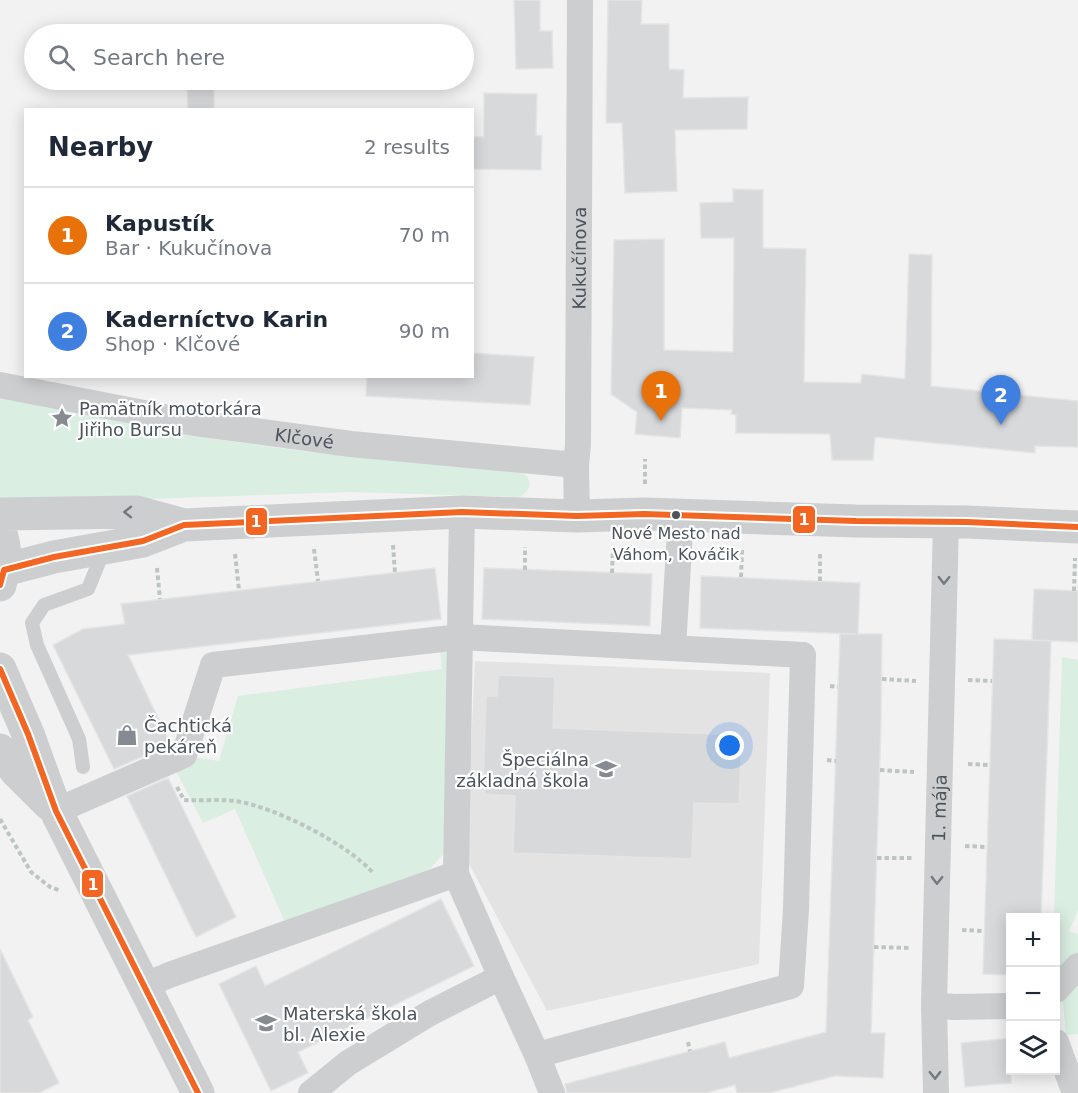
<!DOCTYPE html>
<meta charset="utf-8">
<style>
body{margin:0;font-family:"DejaVu Sans",sans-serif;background:#f2f2f3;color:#1f2937}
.controls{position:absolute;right:18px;bottom:18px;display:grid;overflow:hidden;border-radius:0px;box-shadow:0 3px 15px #0003}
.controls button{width:54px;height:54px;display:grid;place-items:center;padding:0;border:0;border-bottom:2px solid #e0e1e3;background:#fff;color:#1f2937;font:30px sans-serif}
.you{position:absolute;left:730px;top:746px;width:21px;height:21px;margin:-15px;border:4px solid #fff;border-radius:50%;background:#1a73e8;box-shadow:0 0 0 9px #1a73e833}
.badge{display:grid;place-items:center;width:39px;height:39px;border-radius:50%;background:#858b90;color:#fff;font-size:20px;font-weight:700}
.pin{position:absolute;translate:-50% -50px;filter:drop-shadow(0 2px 3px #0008)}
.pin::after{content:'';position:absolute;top:32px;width:21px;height:18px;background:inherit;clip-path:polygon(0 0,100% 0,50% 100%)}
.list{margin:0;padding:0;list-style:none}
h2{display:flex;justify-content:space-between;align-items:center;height:78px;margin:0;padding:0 24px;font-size:26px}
h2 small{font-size:20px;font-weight:400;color:#747a83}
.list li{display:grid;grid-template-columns:39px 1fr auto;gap:18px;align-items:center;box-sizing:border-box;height:96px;padding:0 24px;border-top:2px solid #e0e1e3}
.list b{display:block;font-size:22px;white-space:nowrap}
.list p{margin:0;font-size:20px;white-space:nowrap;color:#747a83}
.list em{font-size:20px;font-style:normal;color:#747a83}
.icon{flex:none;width:33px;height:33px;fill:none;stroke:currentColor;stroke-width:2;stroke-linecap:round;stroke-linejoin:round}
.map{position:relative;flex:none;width:1078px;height:1093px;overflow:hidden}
.search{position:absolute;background:#fff;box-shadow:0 3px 15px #0003;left:24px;top:24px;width:450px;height:66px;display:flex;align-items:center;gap:15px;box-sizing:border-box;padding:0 21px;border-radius:33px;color:#747a83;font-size:22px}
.panel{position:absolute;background:#fff;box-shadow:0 3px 15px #0003;left:24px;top:108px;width:450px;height:270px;border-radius:0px}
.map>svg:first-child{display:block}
</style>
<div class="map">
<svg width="1078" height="1093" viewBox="0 0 1078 1093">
<rect width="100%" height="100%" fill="#f2f2f2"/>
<path fill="#e4e3e4" d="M475,661L770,673L759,964L547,1011L466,858Z"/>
<path fill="#daeee2" d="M0,394L207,438L300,451L518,470L527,476C532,485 529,491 520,497L350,492L6,504L0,502Z
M440,649L444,650L453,663L446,851L430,869L285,922L235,809L203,823L174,767L193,757L219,761L238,696L442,669Z
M1062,657L1078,660V910L1069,931L1078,934V953L1056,978L1054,918Z
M1078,979V1034L1066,1035L1062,995Z"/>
<path fill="#d8d9db" stroke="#e4e4e5" stroke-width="1.5" d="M514,0H540V31H552L553,68L516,69Z
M608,0H642L641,24H669V69L684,70L683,98L748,97L747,129L675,130L677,191L625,193L622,123H606Z
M187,82H214V110H188Z
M484,93L537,94L536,135L542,136L541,170L472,169V137H484Z
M733,189L763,190V248L806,249L804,382L861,383L862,374L905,379L909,254L932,255L931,386L1078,401V447L1035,446V453L875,437L873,460H832L830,434L736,433V415L731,414L732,410L682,408L680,438L635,434L637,412L611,394L614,240L664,239V350L733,352L734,238H701L700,203L733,202Z
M472,353L534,357L530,405L366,396L367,376H472Z
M435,568L441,619L128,655L169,741L154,749L155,751L114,769L53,645L83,629L125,624L121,604Z
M484,568L652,574L650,626L482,619Z
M701,576L860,583L858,634H882L881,724L871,1033H885L883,1078L835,1076L769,1093H737L735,1085L706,1093H567L565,1084L725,1042L729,1058L826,1032L840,634H856L700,628Z
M1034,589L1078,591V642L1032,640Z
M994,639L1051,641L1041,918H1011V975L983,974Z
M498,675L555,677L553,728L742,735L739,804L694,803L692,859L513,853L515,796L484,794V785H483L486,696H497Z
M168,778L236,917L196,937L127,796Z
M441,899L474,966L298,1052L308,1073L271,1091L219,984L256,966L265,986Z
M0,949L33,1017L28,1020L59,1083L39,1093H0Z
M1011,1038V1083L965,1087L961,1043Z"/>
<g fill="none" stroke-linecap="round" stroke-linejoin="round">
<path stroke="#bcc5c2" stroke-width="4" stroke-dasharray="4.5 3" stroke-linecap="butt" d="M645,484V459
M393,545L395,573
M314,549L318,581
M235,554L239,590
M157,568L160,599
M525,570V547
M612,573L613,547
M741,577L742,550
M820,581V552
M1074,591L1075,558
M882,679L916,681
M968,680L992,681
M830,686L838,687
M827,760L836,761
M968,764L989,765
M880,770L914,772
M177,787L184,800C200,801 218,799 235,801C273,806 348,844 373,873
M0,819L31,872L50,887L59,890
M965,846L987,847
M877,858H912
M962,930L984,931
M874,947L910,948
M688,1042L690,1051"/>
<path stroke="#ccced0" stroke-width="14" d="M83,767L79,739L37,645L32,623L44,605L88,589L104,550"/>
<g stroke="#ccced0" stroke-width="26">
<path id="s1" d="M0,385L195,423L351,444L576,465"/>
<path d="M462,512L456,874L501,977L537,1055L552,1093"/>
<path id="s2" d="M577,516L576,465L578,445L580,0"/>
<path d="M673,648L681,515"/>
<path d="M56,811L184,755L213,665L460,637L803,655L796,909L791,986L537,1055"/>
<path d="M143,986L172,974L456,874"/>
<path d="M1056,990L1078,966"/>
<path d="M934,1005L953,1007L1010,1006"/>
<path d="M1056,1042L1075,1093"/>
<path d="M311,1093L348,1063L430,1013L501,977"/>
<path id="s3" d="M936,1093L934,1005L946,522"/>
</g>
<path stroke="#ccced0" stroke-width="33" d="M0,514L136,512L184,525L462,512L577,516L644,514L856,521L967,522L1078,527
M0,531C7,549 5,566 0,585
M4,570L54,557L143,541L184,525
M0,669L28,734L56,811L198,1093
M0,750L16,771L49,804"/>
<defs>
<path id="bus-1" d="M0,585L4,570L54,557L143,541L184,525L462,512L577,516L644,514L856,521L967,522L1078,527
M0,669L28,734L56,811L198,1093"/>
</defs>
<use href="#bus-1" stroke="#fff" stroke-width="10"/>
<use href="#bus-1" stroke="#f26522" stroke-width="6"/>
</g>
<defs><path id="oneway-chevron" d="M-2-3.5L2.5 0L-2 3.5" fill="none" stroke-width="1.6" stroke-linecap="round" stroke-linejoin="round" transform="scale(1.5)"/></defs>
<g stroke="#72797f">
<use href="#oneway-chevron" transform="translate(128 512) rotate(-180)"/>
<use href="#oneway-chevron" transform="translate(944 580) rotate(91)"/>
<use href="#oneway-chevron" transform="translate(937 880) rotate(91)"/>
<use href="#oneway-chevron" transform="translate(935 1075) rotate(89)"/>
</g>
<defs>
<symbol id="sight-bare" viewBox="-9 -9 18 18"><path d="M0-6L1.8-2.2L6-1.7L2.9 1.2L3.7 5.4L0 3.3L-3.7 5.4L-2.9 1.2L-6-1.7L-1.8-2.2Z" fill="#858b90" stroke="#fff" stroke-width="2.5" paint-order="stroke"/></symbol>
<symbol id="shop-bare" viewBox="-9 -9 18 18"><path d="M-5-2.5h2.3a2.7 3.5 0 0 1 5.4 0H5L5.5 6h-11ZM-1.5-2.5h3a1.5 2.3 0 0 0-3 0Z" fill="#858b90" stroke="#fff" stroke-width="2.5" paint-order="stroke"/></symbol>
<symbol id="school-bare" viewBox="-9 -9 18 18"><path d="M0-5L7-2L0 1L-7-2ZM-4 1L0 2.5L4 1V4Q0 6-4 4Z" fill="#858b90" stroke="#fff" stroke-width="2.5" paint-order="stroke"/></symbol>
</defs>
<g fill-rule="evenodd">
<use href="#sight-bare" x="47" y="403" width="30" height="30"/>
<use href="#shop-bare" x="112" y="720" width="30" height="30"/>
<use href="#school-bare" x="591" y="754" width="30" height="30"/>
<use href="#school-bare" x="251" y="1008" width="30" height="30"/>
</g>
<circle fill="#4b545c" stroke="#fff" stroke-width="2" cx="676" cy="515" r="5"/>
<g text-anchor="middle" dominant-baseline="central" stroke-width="4.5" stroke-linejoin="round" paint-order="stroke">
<g font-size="16" fill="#4b545c" stroke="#fff">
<text x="676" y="533">Nové Mesto nad<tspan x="676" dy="21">Váhom, Kováčik</tspan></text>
</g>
<g font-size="18" fill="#4b545c" stroke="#fff">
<text stroke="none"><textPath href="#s2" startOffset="258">Kukučínova</textPath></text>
<text stroke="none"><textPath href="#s1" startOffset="309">Klčové</textPath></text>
<text stroke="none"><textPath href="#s3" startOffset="285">1. mája</textPath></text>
</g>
<g font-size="18" fill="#4b545c" stroke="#fff" text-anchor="start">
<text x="79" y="408">Pamätník motorkára<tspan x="79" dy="21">Jiřiho Bursu</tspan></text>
<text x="144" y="725">Čachtická<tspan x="144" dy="21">pekáreň</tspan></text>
<text x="589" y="759" text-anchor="end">Špeciálna<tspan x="589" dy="21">základná škola</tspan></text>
<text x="283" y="1013">Materská škola<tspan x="283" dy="21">bl. Alexie</tspan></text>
</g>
</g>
<g stroke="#fff" stroke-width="2">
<rect x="792" y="505" width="24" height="29" rx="6" fill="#f26522"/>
<rect x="245" y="507" width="23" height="29" rx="6" fill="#f26522"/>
<rect x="81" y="869" width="23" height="29" rx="6" fill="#f26522"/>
</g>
<g font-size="16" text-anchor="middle" font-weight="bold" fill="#fff">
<text x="804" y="525">1</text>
<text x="256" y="527">1</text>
<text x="93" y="890">1</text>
</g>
</svg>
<div class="controls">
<button>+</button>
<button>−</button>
<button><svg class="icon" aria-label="layers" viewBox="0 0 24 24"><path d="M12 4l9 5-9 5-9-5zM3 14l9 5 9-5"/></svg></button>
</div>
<div class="you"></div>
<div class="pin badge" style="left:661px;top:421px;background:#e8710a">1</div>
<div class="pin badge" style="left:1001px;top:425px;background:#3f7fe0">2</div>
<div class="search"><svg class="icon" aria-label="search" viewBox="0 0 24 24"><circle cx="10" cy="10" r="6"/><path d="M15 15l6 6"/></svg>Search here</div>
<section class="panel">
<h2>Nearby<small>2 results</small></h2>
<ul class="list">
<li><span class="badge" style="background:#e8710a">1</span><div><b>Kapustík</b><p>Bar · Kukučínova</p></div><em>70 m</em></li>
<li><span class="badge" style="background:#3f7fe0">2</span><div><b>Kaderníctvo Karin</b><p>Shop · Klčové</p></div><em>90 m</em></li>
</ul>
</section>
</div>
